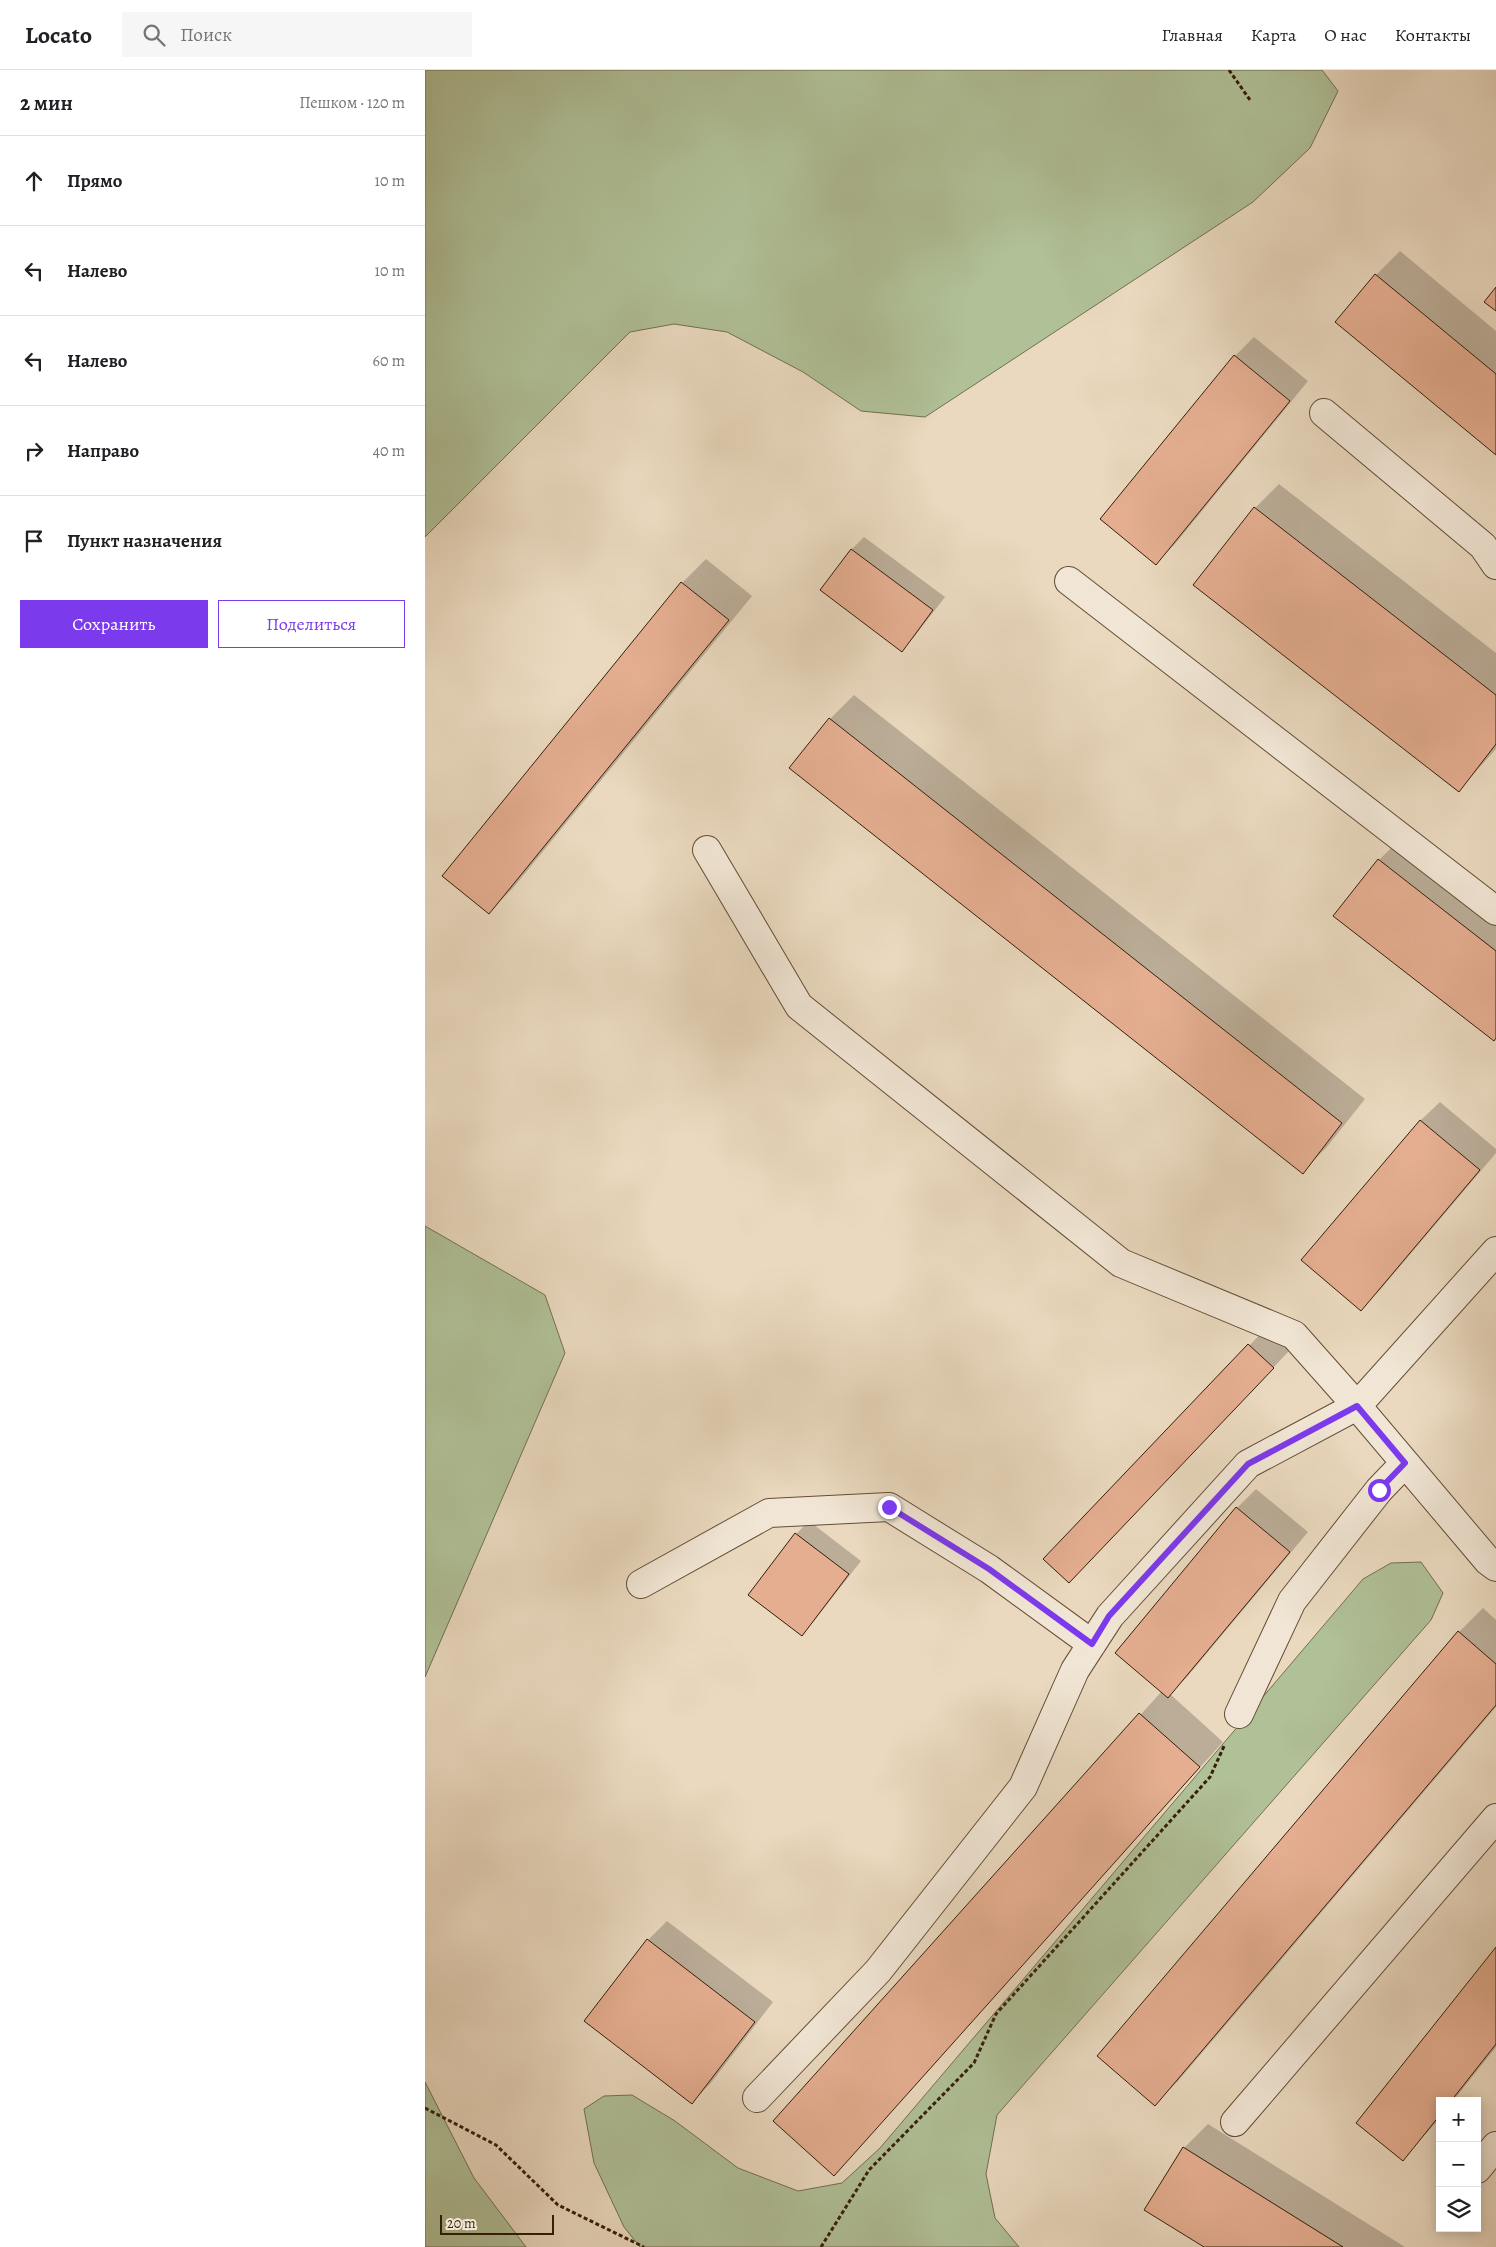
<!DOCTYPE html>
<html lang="ru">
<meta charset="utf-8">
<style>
body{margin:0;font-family:Alegreya,serif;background:#f6f6f6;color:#202124}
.controls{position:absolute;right:15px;bottom:15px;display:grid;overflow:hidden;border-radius:0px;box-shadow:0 2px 12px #0003}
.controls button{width:45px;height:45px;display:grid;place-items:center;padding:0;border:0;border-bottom:1px solid #e0e0e0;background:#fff;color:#202124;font:25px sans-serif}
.scale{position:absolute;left:15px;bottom:12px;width:114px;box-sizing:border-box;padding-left:5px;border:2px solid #361e09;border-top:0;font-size:14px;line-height:18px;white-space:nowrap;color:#361e09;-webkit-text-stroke:4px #f1e6d5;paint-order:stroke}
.stop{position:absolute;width:15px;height:15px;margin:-11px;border:4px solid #7c3aed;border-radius:50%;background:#fff}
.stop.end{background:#7c3aed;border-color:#fff;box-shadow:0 1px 5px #0008}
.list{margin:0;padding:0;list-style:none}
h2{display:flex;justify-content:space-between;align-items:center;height:65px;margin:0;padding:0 20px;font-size:21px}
h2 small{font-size:16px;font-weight:400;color:#757577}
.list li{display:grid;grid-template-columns:32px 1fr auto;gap:15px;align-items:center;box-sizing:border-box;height:90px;padding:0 20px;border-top:1px solid #e0e0e0}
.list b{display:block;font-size:19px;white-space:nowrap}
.list em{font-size:16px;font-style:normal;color:#757577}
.actions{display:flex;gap:10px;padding:15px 20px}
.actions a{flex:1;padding:11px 0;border:1px solid #7c3aed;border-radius:0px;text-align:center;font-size:18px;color:#7c3aed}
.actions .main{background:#7c3aed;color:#fff}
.icon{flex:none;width:28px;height:28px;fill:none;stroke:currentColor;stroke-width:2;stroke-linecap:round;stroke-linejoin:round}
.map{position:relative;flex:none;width:1071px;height:2177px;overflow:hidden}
header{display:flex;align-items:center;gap:30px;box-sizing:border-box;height:70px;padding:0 25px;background:#fff;border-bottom:1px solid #e0e0e0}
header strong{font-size:24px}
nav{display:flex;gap:28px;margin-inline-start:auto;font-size:18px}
.search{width:350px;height:45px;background:#f6f6f6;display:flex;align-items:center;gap:12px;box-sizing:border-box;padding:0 18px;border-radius:0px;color:#757577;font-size:19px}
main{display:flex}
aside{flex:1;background:#fff}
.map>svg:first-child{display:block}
</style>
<header>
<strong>Locato</strong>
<div class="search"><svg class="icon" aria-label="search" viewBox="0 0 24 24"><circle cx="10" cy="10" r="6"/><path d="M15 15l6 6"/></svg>Поиск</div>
<nav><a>Главная</a><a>Карта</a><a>О нас</a><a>Контакты</a></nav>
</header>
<main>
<aside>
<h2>2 мин<small>Пешком · 120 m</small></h2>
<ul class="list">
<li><svg class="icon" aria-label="ahead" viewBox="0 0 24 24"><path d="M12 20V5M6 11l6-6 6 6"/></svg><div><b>Прямо</b></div><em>10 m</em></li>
<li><svg class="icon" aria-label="left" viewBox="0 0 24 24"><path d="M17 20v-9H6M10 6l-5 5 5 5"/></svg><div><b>Налево</b></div><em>10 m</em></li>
<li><svg class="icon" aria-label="left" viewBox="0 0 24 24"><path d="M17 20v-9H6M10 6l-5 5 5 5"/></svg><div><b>Налево</b></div><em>60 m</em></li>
<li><svg class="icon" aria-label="right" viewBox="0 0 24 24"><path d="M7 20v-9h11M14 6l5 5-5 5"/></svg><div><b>Направо</b></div><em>40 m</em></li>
<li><svg class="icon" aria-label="arrive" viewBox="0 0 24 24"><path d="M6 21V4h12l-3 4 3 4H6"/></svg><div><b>Пункт назначения</b></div></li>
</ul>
<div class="actions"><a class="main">Сохранить</a><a>Поделиться</a></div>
</aside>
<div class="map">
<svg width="1071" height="2177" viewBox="0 0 1071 2177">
<rect width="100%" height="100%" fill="#ead9bf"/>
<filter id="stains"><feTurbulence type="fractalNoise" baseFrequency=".004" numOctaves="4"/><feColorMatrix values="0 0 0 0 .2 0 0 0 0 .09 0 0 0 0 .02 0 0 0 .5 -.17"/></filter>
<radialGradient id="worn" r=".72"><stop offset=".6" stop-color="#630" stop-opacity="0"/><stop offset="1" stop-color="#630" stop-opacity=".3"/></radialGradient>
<path fill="#b0c097" stroke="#736f50" d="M0,0H897L913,21L885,78L828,132L500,347L436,341L378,302L302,262L249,254L205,262L0,467Z
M0,1156L120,1225L140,1283L0,1607Z
M996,1492L1018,1523L1006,1550L572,2045L561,2104L570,2148L594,2177H215L199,2157L169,2093L159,2039L179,2026L207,2025L250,2051L313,2098L373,2121L417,2113L455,2078L938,1509L966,1493Z
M0,2012L49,2108L101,2177H0Z"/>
<path fill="#0003" d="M975,181L1071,261V384L951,205Z
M829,267L883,311L750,474L731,493L677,449L810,286Z
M854,414L1071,583V679L1034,720L830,438Z
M439,467L520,527L489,567L477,580L426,480Z
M281,489L327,526L88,818L64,842L19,806L257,513Z
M429,625L940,1029L901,1078L877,1102L366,698L405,649Z
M973,771L1071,847V967L910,846L954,790Z
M1015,1032L1071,1079V1083L955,1220L936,1239L878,1190L996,1050Z
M843,1256L867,1278L663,1492L620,1489Z
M831,1419L883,1462L762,1607L745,1624L798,1672L408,2104L349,2051L737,1621L812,1438Z
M384,1451L436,1491L389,1551L377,1564L371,1464Z
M1058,1538L1071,1550V1637L754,2010L730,2034L1034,1562Z
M242,1851L348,1932L286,2013L267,2032L161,1951L223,1870Z
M1071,1879V1977L1028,2031H1015V2048L978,2089Z
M783,2054L980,2177H781L759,2078Z"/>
<path fill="#e5ae91" stroke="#361e09" d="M950,204L1071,304V385L910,252Z
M1071,217V241L1059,232Z
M809,285L865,331L731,495L675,449Z
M829,437L1071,625V674L1034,722L768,515Z
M426,479L508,540L477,582L395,520Z
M256,512L304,550L64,844L17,806Z
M404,648L917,1053L878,1104L364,698Z
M953,789L1071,881V968L1069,971L908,846Z
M995,1050L1055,1100L936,1241L876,1190Z
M823,1274L849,1298L644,1513L618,1489Z
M811,1437L865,1482L743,1628L690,1583Z
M370,1463L424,1504L377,1566L323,1525Z
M1033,1561L1071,1594V1635L730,2036L672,1986Z
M714,1643L775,1697L409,2106L348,2051Z
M222,1869L330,1952L267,2034L159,1951Z
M1071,1877V1974L1026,2031H1015V2045L978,2091L931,2053Z
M758,2077L918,2177H779L719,2140Z"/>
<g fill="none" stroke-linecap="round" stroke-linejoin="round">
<defs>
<path id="minor" d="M899,343L1058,476L1071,495
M644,511L1071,841
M282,780L374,936L696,1193L869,1265L932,1336L823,1394L685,1546L650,1600L598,1717L453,1901L332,2028
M1071,1181L932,1336L1063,1491L1071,1497
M216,1514L344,1443L464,1437L564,1499L667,1574
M814,1644L867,1531L954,1420L980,1393
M810,2052L1071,1748
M1052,2099L1071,2076"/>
</defs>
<use href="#minor" stroke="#634d36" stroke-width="30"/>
<path stroke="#361e09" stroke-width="3" stroke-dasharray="4 2.5" stroke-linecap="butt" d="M804,0L825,30
M0,2038L71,2075L133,2135L219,2177
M396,2177L444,2100L549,1993L571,1944L785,1707L800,1674"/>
<use href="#minor" stroke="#f1e6d5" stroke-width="28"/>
</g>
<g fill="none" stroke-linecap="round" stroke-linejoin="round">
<path stroke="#7c3aed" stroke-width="6" d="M464,1437L564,1499L667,1574L684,1546L823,1394L932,1336L980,1393L954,1420"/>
</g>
<rect width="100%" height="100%" filter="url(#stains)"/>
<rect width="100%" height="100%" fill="url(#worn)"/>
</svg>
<div class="controls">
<button>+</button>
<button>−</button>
<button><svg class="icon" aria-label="layers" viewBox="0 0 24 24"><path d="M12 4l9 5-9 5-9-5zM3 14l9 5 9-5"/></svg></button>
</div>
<div class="scale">20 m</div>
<div class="stop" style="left:954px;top:1420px"></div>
<div class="stop end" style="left:464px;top:1437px"></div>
</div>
</main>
